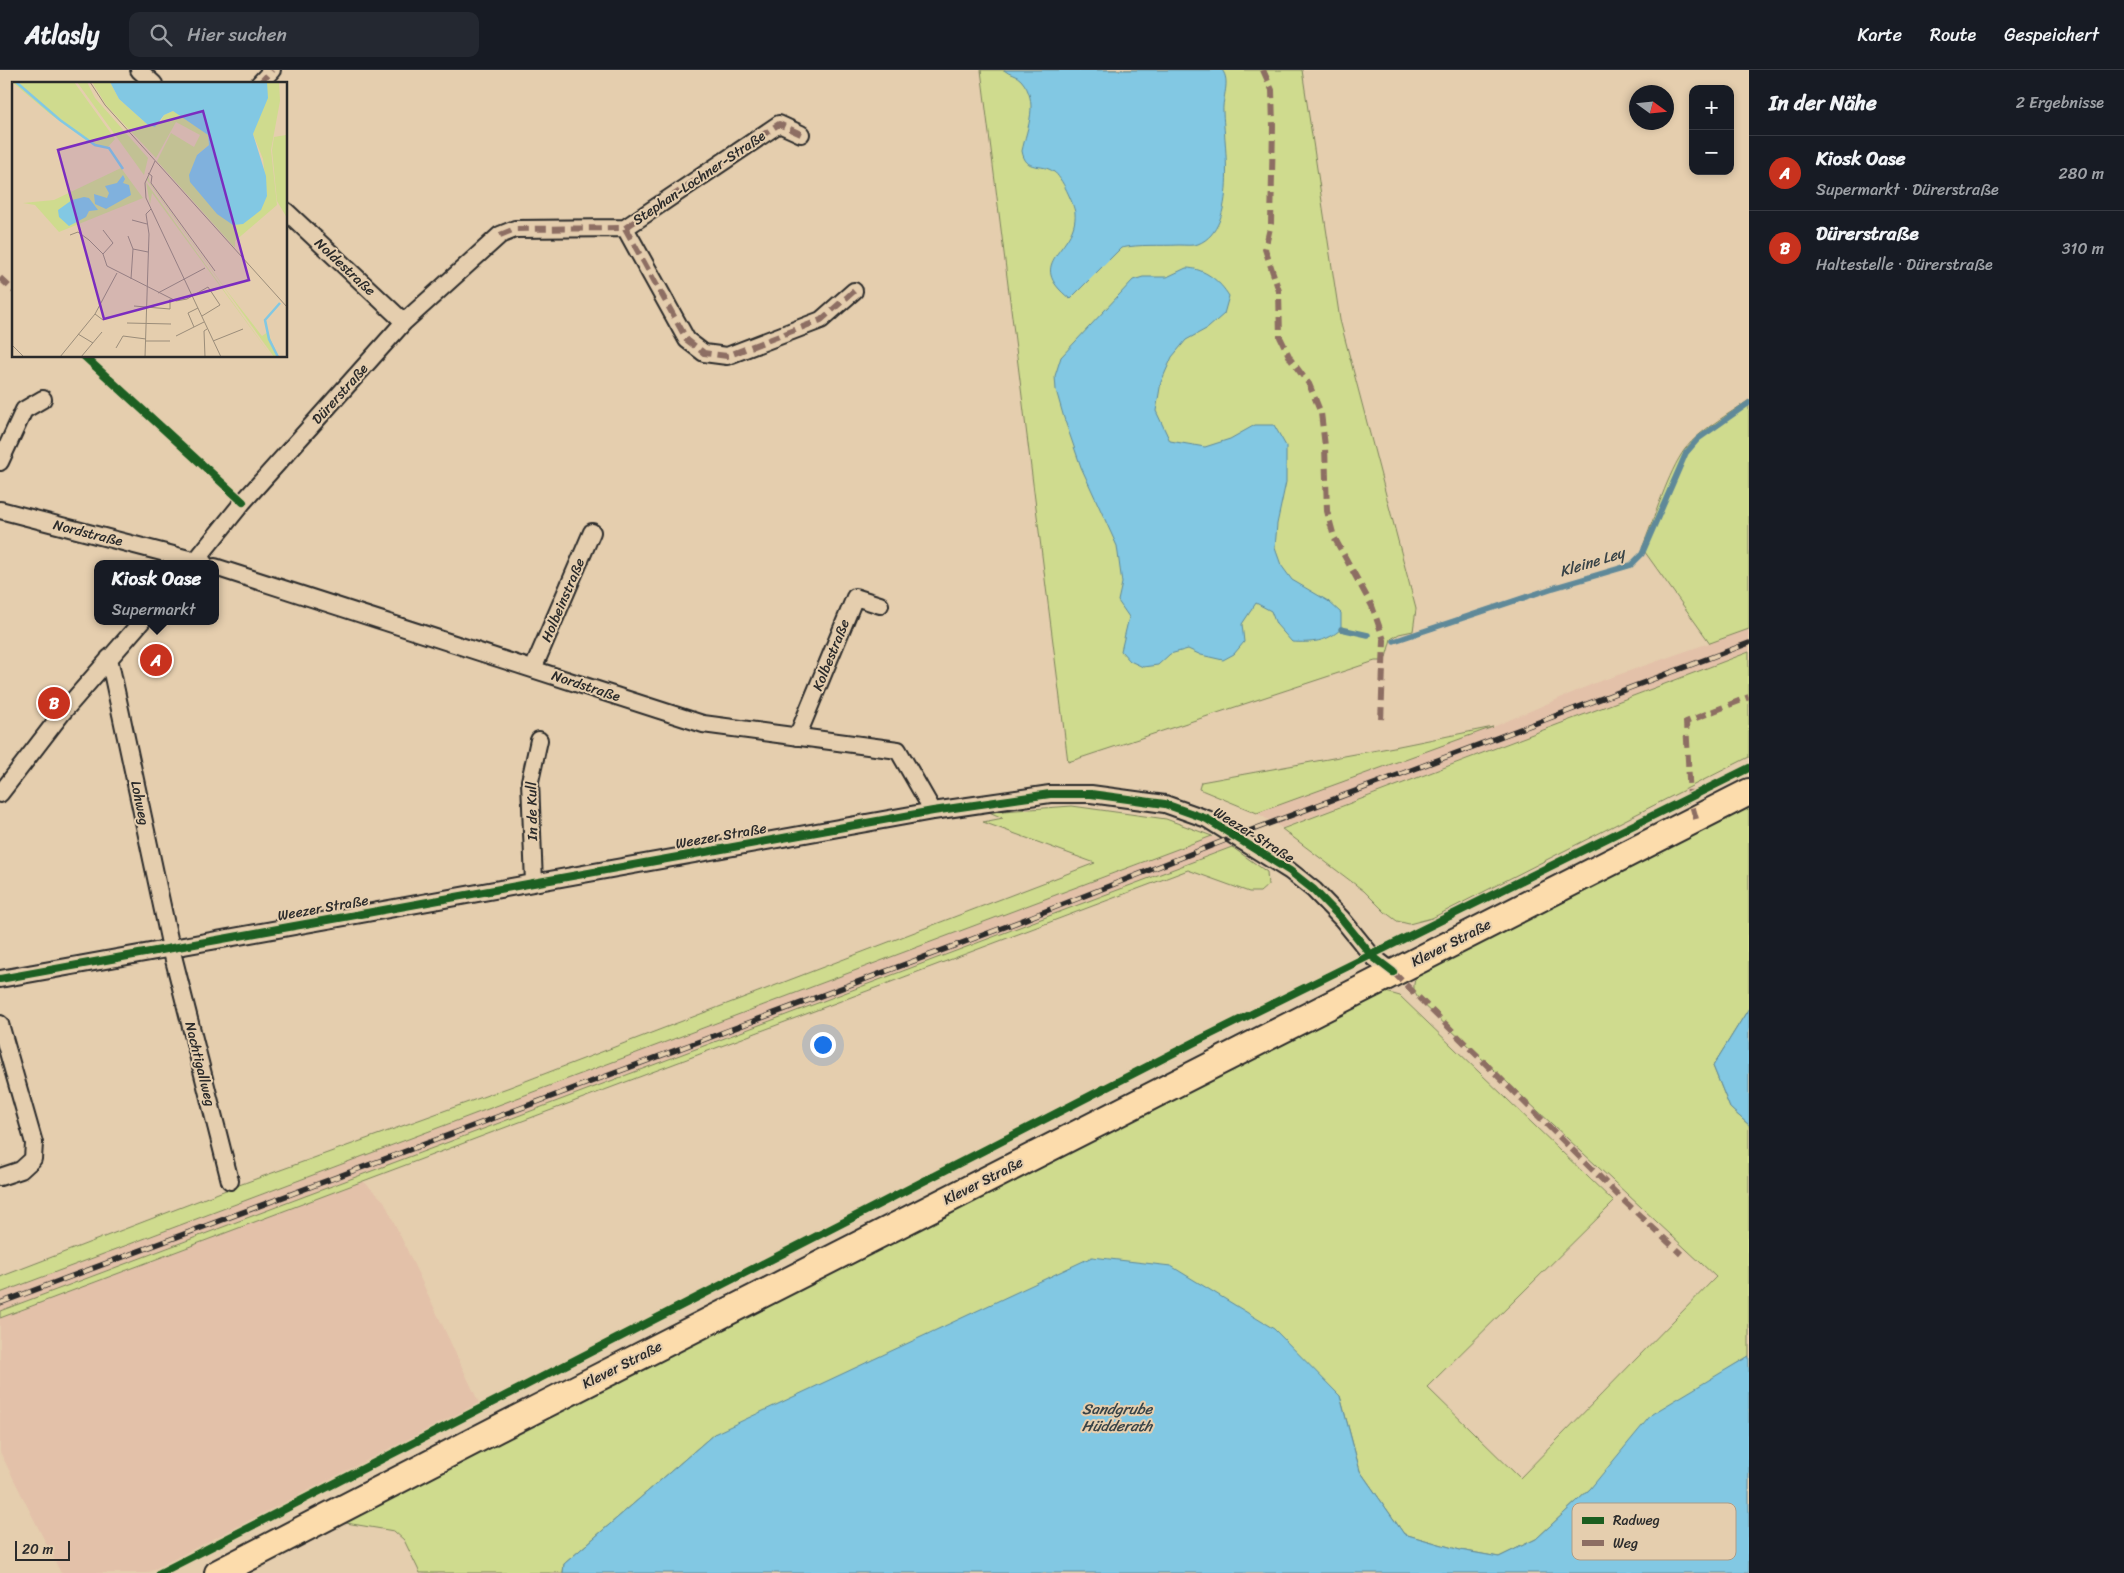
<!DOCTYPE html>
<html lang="de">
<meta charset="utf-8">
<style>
body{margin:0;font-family:Sriracha,sans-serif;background:#242831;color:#f1f3f6}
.controls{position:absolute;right:15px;top:15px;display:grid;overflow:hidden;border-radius:10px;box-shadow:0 2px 8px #0003}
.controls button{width:45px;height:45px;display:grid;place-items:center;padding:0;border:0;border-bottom:1px solid #363941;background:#171b24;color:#f1f3f6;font:25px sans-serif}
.compass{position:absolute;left:1629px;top:15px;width:45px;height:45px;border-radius:50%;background:#171b24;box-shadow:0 2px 8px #0003;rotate:105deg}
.scale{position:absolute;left:15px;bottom:12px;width:55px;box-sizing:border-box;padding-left:5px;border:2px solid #2b2b2b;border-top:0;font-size:14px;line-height:18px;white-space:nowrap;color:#2b2b2b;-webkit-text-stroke:4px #e5ceae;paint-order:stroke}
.you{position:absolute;left:822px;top:974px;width:18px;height:18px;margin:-12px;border:4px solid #fff;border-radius:50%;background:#1a73e8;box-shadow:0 0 0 8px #1a73e833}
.badge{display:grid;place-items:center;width:32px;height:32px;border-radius:50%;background:#c8321e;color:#fff;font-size:16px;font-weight:700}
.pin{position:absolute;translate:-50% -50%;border:2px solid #fff;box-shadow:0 1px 5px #0006}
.popup{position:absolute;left:94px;top:490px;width:125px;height:65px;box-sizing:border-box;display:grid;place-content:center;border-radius:10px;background:#171b24;filter:drop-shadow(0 1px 4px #0005);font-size:16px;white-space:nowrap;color:#9ea1a6}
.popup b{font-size:19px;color:#f1f3f6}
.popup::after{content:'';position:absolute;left:50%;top:100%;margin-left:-10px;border:10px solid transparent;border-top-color:#171b24}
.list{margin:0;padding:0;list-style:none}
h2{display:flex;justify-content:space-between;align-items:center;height:65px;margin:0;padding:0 20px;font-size:21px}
h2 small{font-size:16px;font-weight:400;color:#9ea1a6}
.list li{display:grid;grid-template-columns:32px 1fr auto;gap:15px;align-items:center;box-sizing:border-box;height:75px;padding:0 20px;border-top:1px solid #363941}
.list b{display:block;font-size:19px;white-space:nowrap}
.list p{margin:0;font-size:16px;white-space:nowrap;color:#9ea1a6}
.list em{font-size:16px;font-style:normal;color:#9ea1a6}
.icon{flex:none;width:28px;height:28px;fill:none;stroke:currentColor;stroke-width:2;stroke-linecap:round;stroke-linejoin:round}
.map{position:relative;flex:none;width:1749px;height:1503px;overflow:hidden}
header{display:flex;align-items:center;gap:30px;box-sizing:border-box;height:70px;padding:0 25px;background:#171b24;border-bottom:1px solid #363941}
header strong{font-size:24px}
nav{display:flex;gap:28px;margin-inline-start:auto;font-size:18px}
.search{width:350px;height:45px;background:#242831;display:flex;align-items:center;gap:12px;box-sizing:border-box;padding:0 18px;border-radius:10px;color:#9ea1a6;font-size:19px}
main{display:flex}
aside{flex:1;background:#171b24}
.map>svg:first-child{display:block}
</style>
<header>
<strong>Atlasly</strong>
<div class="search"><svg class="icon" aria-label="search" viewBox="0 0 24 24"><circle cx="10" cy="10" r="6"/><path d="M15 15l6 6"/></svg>Hier suchen</div>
<nav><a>Karte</a><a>Route</a><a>Gespeichert</a></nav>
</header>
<main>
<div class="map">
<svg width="1749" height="1503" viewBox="0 0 1749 1503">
<rect width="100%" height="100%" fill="#e5ceae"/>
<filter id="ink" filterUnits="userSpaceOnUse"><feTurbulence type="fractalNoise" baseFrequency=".02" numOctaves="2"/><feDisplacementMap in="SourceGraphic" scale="10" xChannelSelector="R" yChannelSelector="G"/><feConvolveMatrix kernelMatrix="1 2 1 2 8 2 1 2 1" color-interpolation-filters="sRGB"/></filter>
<g filter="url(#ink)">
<path fill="#e3c1a9" d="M1749,559V582L1282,758L1257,743L1493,657L1595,613Z
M1212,766L1232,777L0,1241V1223Z
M363,1111L384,1131L479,1333L147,1503H61L0,1382V1248Z"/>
<path fill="#cfdb8e" stroke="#7d835c" d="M981,0H1302L1340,250L1416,539L1413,561L1399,564L1391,569L1385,591H1375L1068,692Z
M1749,330V559L1710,573L1642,478C1654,450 1668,402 1685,379C1701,359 1728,345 1749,330Z
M1749,582V687L1432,848L1409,854L1397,851L1385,842L1364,821L1282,759Z
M1493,657L1257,743L1199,719L1201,712L1394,677Z
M1749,735V938L1713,996L1730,1038L1749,1055V1286L1728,1299L1590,1419L1536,1469L1499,1487L1460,1480L1404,1464L1360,1401L1340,1326L714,1364L564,1494L563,1503H420L404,1470L394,1461L340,1452L1386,922L1400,926L1614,1132L1427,1317L1520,1408L1716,1207L1420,931C1413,922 1412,915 1417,905Z
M1072,736L1166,749L1212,766L0,1223V1207L239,1115L510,1017L1095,793L983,752L1003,748L989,742Z
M1232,777L1267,802L1268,815L1260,822H1249L1188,800L0,1248V1241Z"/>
<path fill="#82c8e3" stroke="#5f8999" d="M1004,0H1222C1231,11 1222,28 1223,41C1224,73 1239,158 1198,174C1193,176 1185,175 1179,175C1160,176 1140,174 1121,178L1070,229C1022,191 1078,181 1075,143C1074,134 1061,106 1054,102C1041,92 1026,103 1022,81C1027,57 1040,32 1021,10C1017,5 1009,5 1004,0Z
M1186,198C1204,198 1220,211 1229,226L1224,244L1208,258L1186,270L1172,287L1161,312L1156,341L1170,371L1205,377L1230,369L1255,355H1274L1286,376V412L1277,454L1275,478L1281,495L1292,510L1328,531L1341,543V559C1327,572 1311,573 1292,572L1276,554L1271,541L1256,533L1242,554L1244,572L1234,584L1223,590L1201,585L1188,579L1170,584L1158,595L1143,597L1130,591L1121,581L1129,547L1118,531L1122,513L1117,476L1081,397L1064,348L1056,320L1055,306L1061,287L1133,210L1143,207H1167Z
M1749,938V1055L1730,1038L1713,996Z
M1092,1187L1171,1196L1274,1259L1340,1326L1360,1401L1404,1464L1460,1480L1499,1487L1536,1469L1590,1419L1652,1344L1749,1286V1503H563L564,1494L714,1364Z"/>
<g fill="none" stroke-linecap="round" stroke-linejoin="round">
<path stroke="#5f8999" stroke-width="5.5" d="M1341,559L1368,565
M1394,571L1553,518L1631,495L1642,484L1686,383L1698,369L1749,333"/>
<defs>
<path id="minor" d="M139,0L154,14
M259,14L272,0
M286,141L404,252
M625,158L687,270L704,283L727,286L821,250L854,221
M0,392L24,340L43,329
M0,440L204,493
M193,494L243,432L404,252L500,165L515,159L625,158L779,54L801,64
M215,497L703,654L898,680L933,741
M109,588L171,878L230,1111
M533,599L592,462
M797,667L855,527L880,535
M0,724L63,642L142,551
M534,813L530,711L539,670
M0,909L933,741L1050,724H1091L1165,734L1207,749L1290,801L1314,820L1342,849L1372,886L1393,902
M0,954L34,1073L33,1089L21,1100L0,1107"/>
<path id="primary" d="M218,1503L497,1359L1749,722"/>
</defs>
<use href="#minor" stroke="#2b2b2b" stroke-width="20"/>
<use href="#primary" stroke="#2b2b2b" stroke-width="30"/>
<use href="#minor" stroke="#e5ceae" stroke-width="16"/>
<use href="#primary" stroke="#fcdcac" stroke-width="26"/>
<defs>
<path id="rail" d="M0,1233L1018,852L1236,766L1749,573"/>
</defs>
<use href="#rail" stroke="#2b2b2b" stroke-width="5.5"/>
<use href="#rail" stroke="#e5ceae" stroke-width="4" stroke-dasharray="11" stroke-linecap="butt"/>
<path stroke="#8d6e63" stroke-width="6" stroke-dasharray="12 6" stroke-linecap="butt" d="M1263,0L1272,20L1273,56L1271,154L1265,179L1279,221L1280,267L1291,290L1309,314L1321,343L1325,376L1327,441L1334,467L1372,536L1384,570L1381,652
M259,14L272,0
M625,158L687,270L704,283L727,286L821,250L854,221
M500,165L515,159L625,158L779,54L801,64
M0,208L14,221
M1696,749L1690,728L1686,652L1749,627
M1393,902L1622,1129L1681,1184"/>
<defs>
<path id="cycleway" d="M84,286L243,432
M0,909L933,741L1050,724H1091L1165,734L1207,749L1290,801L1314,820L1342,849L1372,886L1393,902
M160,1503L1195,972L1749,698"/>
</defs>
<use href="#cycleway" stroke="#e5ceae" stroke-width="11"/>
<use href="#cycleway" stroke="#1b5e20" stroke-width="8"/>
</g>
</g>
<g text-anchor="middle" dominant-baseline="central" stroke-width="4" stroke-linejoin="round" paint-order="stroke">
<g font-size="14" fill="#2b2b2b" stroke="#e5ceae">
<text transform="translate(699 108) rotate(-34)">Stephan-Lochner-Straße</text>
<text transform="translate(345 197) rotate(43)">Noldestraße</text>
<text transform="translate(340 324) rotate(-48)">Dürerstraße</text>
<text transform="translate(88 463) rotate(14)">Nordstraße</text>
<text transform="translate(563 530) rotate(-67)">Holbeinstraße</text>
<text transform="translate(831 585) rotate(-68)">Kolbestraße</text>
<text transform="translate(586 616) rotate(18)">Nordstraße</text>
<text transform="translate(140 733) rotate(78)">Lohweg</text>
<text transform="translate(532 741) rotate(-91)">In de Kull</text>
<text transform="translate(1254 765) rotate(32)">Weezer Straße</text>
<text transform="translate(721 766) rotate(-10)">Weezer Straße</text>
<text transform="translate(323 838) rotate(-10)">Weezer Straße</text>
<text transform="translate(1451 873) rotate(-27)">Klever Straße</text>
<text transform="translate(200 994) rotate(76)">Nachtigallweg</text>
<text transform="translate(983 1111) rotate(-27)">Klever Straße</text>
<text transform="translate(622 1295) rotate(-27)">Klever Straße</text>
</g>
<g font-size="15" font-style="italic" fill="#384347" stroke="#e5ceae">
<text transform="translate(1592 492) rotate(-17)">Kleine Ley</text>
<text x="1117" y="1339">Sandgrube<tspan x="1117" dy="17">Hüdderath</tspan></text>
</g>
</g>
<g transform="translate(12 12)">
<rect width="275" height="275" fill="#e5ceae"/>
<path d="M0,0H62L103,57L95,66L83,63L38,32ZM65,0H75L83,16L136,76L132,93ZM80,0H98L107,17L136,43H147L152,33L161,29L167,31L196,53L197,63L185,73L255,114L251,77L241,52L255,0H267L268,19L259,68L265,123L223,159V166L145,79L159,51L182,65L188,53L164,40L144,76L94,23ZM274,53L275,61V136L265,119L260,68L262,55ZM109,86L131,116L47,150L23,123L11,121L42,118ZM136,93L138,101L215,209L250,254L256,250L265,275H262L135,98ZM134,100L260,275L140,111L138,122Z" fill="#cfdb8e"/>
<path d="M98,0H255L256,16L241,52L254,94L255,114L249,128L231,142L221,143L205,132L178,100L177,93L185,73L197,63L196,53L161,29L152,33L143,45L136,43L107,17ZM111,93L113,97L111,101L117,103L119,113L94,127L83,122L82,112L95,116L97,111L93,104L105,101ZM72,115L77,116L86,128L77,129L74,135L57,144L47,135L46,128L60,118Z" fill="#82c8e3"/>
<path fill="none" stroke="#82c8e3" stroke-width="2.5" d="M4,0L48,38L83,63L97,66L111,87M266,275L257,257L253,238L268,221"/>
<path fill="none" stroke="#9b8d7a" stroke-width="1" d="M78,0L93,23L275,225M143,79L133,101L134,116L209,275M136,91L140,94L139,101L203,189M120,138L135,142M58,153L66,150L77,158L91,172L95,184M116,154L121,167L119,197M121,167L136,170M91,172L101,161L91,148M95,184L164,219L175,217L196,205L208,223L190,234M146,211L193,186M122,224L158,227V217M91,238L83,232L105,191M115,241L159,242M182,245L176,231L186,226M66,252L81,261M164,254L192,240M134,259H158M201,259L231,247M0,263L12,275M104,266L111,254L134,257M48,275L83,232M69,275L90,250M133,275L137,152L134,132L139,127M193,275L192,249L195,247"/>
<path fill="#7b2cbf" fill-opacity="0.15" stroke="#7b2cbf" stroke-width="2.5" d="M191,29L237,198L92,237L46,68Z"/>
<rect width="275" height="275" fill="none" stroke="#2b2b2b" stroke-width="2.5"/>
</g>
<rect x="1572" y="1433" width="164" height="57" rx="8" fill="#e5ceae" stroke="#ad9d87" stroke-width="1"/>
<rect x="1582" y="1447" width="22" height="7" fill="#1b5e20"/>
<rect x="1582" y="1470" width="22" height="6" fill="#8d6e63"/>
<g font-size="14" fill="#2b2b2b">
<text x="1613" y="1455">Radweg</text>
<text x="1613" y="1478">Weg</text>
</g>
</svg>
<div class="controls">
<button>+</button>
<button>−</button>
</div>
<svg class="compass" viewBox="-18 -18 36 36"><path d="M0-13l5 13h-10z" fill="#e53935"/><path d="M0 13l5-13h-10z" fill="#9ea1a6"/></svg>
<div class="scale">20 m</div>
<div class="you"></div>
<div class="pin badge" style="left:156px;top:590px">A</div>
<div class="popup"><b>Kiosk Oase</b>Supermarkt</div>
<div class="pin badge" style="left:54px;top:633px">B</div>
</div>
<aside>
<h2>In der Nähe<small>2 Ergebnisse</small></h2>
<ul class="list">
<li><span class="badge">A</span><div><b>Kiosk Oase</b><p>Supermarkt · Dürerstraße</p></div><em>280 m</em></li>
<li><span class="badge">B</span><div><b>Dürerstraße</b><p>Haltestelle · Dürerstraße</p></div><em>310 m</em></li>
</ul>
</aside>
</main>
